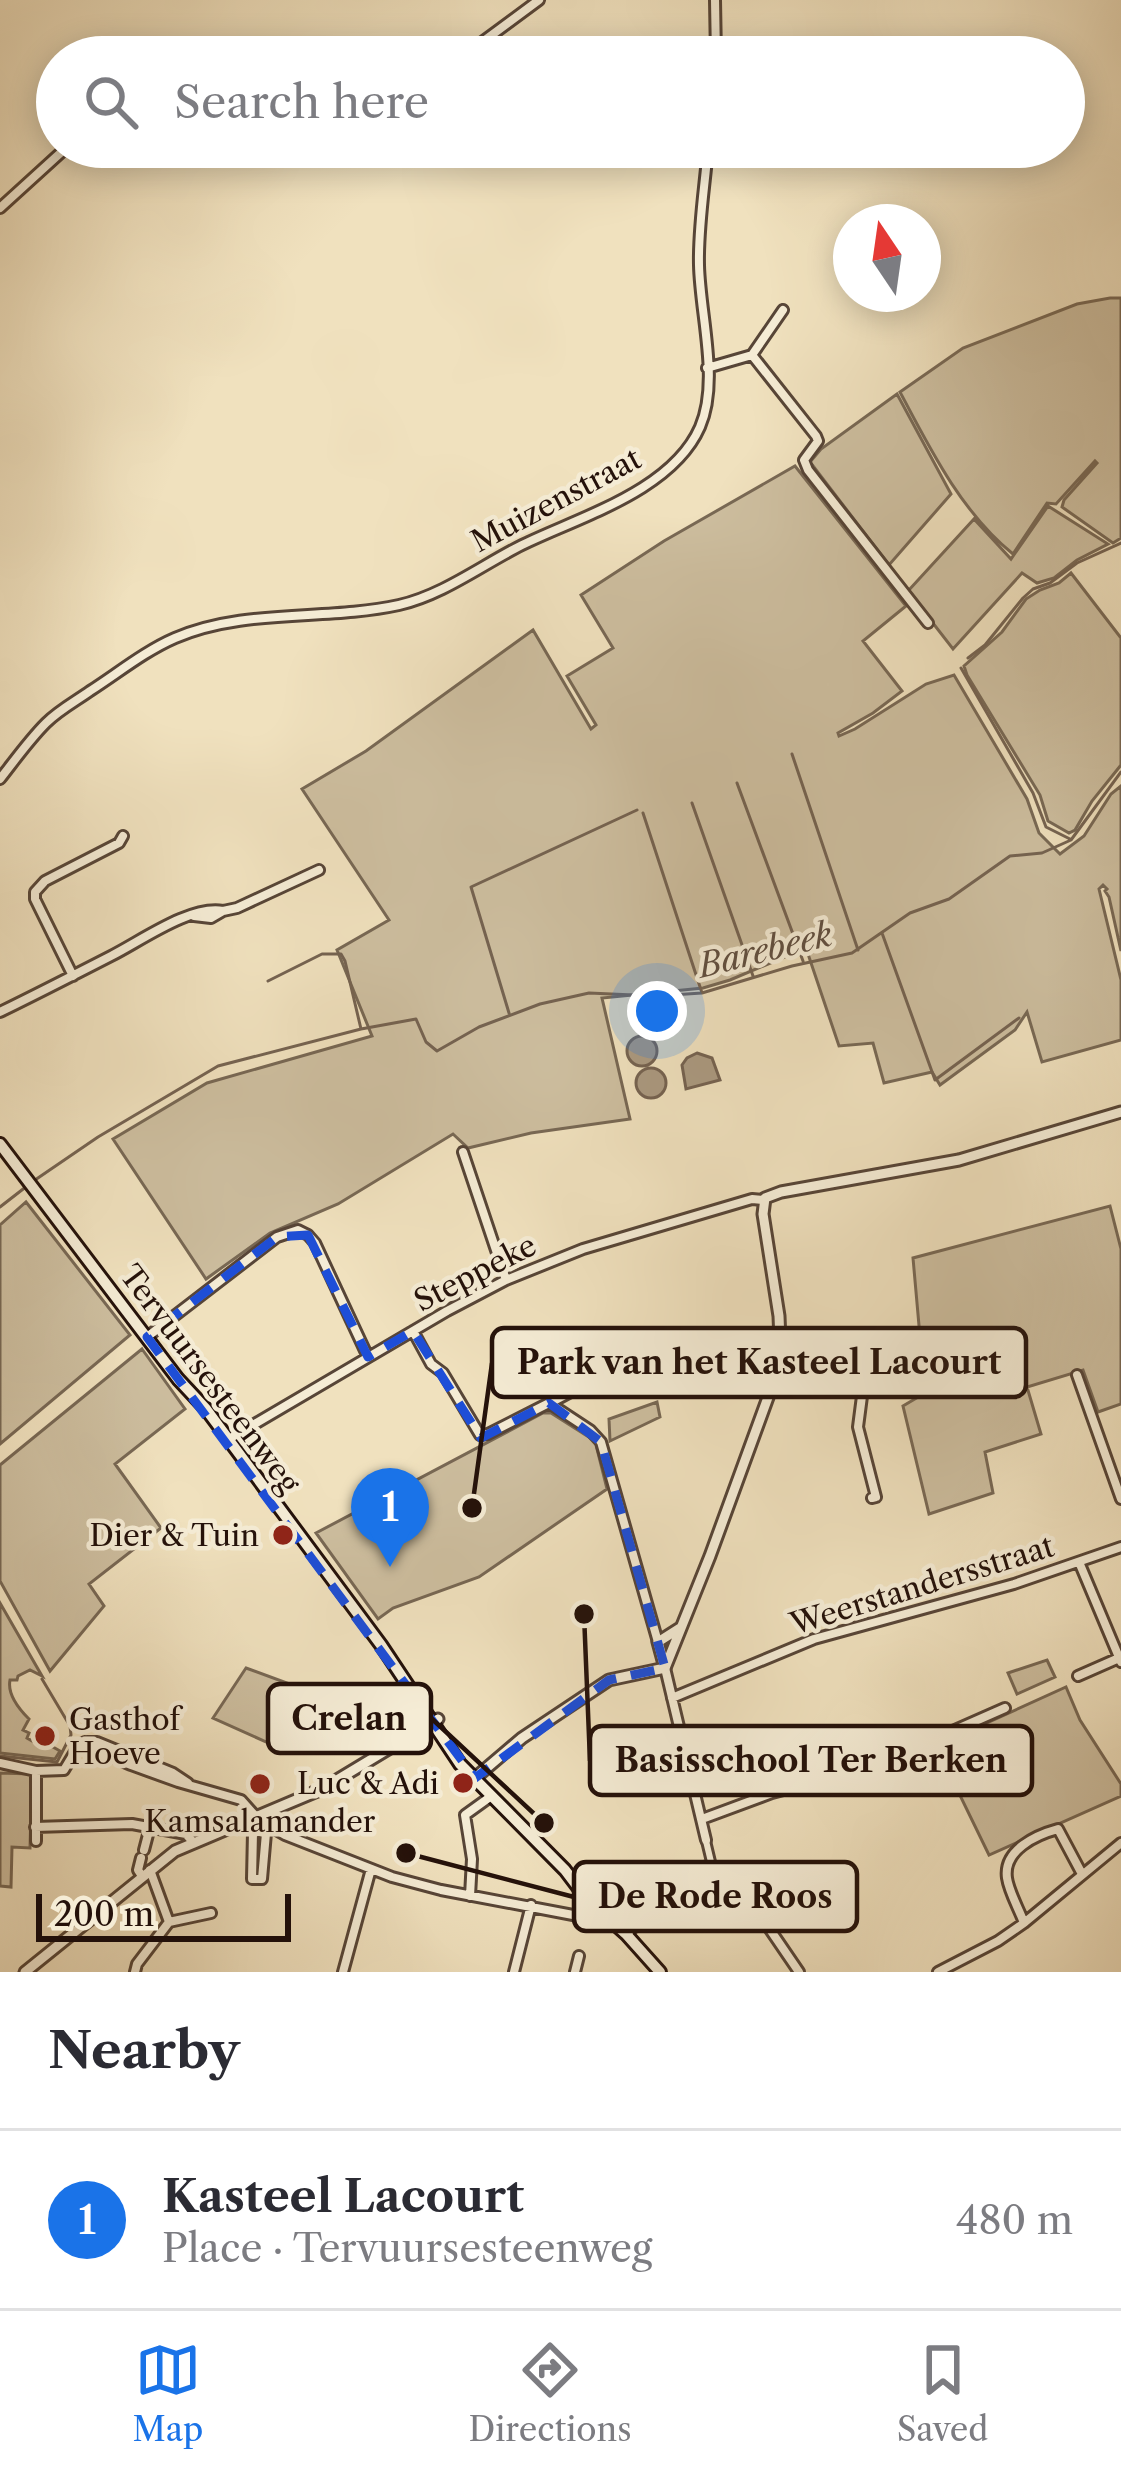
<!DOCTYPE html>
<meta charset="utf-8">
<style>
body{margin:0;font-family:"Libre Caslon Text",serif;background:#f7f7f7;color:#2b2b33}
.compass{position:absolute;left:833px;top:204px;width:108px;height:108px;border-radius:50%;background:#fff;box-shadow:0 6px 30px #0003;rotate:347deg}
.scale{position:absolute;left:36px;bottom:30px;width:255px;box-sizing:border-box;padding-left:12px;border:6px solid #24110a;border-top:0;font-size:33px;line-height:42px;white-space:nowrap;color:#24110a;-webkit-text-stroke:9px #f5ecd5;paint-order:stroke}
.you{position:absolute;left:657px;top:1011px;width:42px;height:42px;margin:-30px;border:9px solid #fff;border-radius:50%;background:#1a73e8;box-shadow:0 0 0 18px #1a73e833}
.badge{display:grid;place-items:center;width:78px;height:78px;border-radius:50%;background:#1a73e8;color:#fff;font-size:39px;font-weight:700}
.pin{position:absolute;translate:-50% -99px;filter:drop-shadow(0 3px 6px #0008)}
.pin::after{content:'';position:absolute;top:63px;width:42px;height:36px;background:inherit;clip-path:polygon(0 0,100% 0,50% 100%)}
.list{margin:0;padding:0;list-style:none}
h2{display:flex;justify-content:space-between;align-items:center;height:156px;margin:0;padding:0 48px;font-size:51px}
h2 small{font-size:39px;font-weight:400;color:#7c7c81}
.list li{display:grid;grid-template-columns:78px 1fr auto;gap:36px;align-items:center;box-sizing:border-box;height:180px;padding:0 48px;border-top:3px solid #e1e1e2}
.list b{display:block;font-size:45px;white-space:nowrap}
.list p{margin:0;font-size:39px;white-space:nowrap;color:#7c7c81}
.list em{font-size:39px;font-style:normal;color:#7c7c81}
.icon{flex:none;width:66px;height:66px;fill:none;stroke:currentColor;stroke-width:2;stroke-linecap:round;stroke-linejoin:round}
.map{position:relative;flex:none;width:1121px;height:1972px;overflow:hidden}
.search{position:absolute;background:#fff;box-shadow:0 6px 30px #0003;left:36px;right:36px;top:36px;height:132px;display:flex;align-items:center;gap:30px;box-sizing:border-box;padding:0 42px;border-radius:66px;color:#7c7c81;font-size:45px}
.sheet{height:336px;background:#fff}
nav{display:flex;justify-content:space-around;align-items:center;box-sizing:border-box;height:168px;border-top:3px solid #e1e1e2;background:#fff;font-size:33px;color:#7c7c81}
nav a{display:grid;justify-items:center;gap:6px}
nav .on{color:#1a73e8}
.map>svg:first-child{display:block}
</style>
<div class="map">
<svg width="1121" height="1972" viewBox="0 0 1121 1972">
<rect width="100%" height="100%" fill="#f0e1be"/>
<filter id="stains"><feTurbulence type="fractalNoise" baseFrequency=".00167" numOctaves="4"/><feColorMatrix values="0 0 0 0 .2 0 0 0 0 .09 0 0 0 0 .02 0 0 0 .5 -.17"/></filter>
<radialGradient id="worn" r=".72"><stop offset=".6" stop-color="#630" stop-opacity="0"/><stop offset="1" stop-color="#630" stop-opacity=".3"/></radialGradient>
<path fill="#cdbe9f" stroke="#786854" stroke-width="3" d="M1110,298H1121V538L1113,543L1062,507L1064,500L1097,463L1095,461L1056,504L1047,503L1013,554C962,513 930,449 900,392L963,348L1077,304Z
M897,394L951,494L889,565L810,462L821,449Z
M795,466L906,606L863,641L902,691L873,713L838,733L839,736L855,729L926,684L954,675L1027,799L1039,833L1060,854L1084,836L1111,794L1121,786V951L1109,897L1105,891L1107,889L1103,885L1099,889L1121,980V1040L1042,1062L1027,1012L1015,1030L940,1085L932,1072L884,1083L873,1043L839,1046L806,948L730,980L703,988L602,998L630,1119L531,1133L468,1148L453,1134L338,1204L270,1233L206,1279L113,1139L207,1083L372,1036L337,950L389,920L302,789L366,751L533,630L591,729L596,725L567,676L613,648L581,595L664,541Z
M1048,506L1108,544L1077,560L1054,578L1037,583L1022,573L953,649L908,591L974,519L1011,559Z
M1071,573L1121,638V765L1092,801L1075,830L1069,833L1048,821L1040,795L967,675L964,666L1002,632L1026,599L1040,590L1059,583Z
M26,1202L130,1335L0,1444V1225Z
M1110,1206L1121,1249V1404L1098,1412L1083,1370L1027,1387L1041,1434L985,1452L993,1493L929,1514L903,1406L925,1393L913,1258Z
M142,1349L185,1409L115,1464L161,1528L89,1584L104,1606L50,1671L0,1581V1465Z
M657,1402L660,1417L610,1441L609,1419Z
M543,1413H551L595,1441L607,1489L479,1577L393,1608L378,1619L316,1533Z
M0,1603L42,1676L30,1670L18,1676L17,1680H10C7,1695 19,1709 29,1719L23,1730L29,1733L27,1738L34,1742L37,1738L60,1751L55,1759L0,1753Z
M1047,1660L1055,1677L1017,1694L1008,1673Z
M246,1668L314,1693L275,1746L213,1718Z
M1066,1687L1080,1720L1121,1784V1796L989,1855L936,1746Z
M0,1773L32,1774L30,1848L12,1847L11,1887L0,1886Z"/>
<path fill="#ab9a81" stroke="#756351" stroke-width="3" d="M627 1051a15 15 0 1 1 30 0a15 15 0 1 1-30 0Z
M697,1053L712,1058L720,1080L686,1089L682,1065L687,1058Z
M636 1083a15 15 0 1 1 30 0a15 15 0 1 1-30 0Z"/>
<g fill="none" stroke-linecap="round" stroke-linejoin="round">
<path stroke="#756351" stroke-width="3" d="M968,658L985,645L1023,598L1033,589L1050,583L1077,563L1121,543
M961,668L1033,793L1046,827L1070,839
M792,754L858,950
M737,783L803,961
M692,803L753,976
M643,813L702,993
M882,933L935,1080L1019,1018
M268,981L322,954H341L345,961L361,1029
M509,1013L471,887L637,810
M35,1180L98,1137L218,1066L361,1029L416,1019L426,1042L437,1051L479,1027L540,1004L589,993L656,996L702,993L792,966L852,953L910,913L949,899L1010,856L1042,853L1071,840L1121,772
M0,1207L27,1186
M0,1756L57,1762L71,1735L70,1726L42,1679"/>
<defs>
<path id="pedestrian" d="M706,1841L712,1866"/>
<path id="minor" d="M715,0L716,57
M462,57L539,0
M0,208L67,147
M752,355L783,310
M707,368L752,355L816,436L818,441L804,460L808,470L928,623
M0,779C15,760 29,740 46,723C59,710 76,701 90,691C118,673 145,651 175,638C244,608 326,621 399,605C443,595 482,565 522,545C579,517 672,491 700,427C720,381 700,315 699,265C698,226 705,186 708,147
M223,911L237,908L319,870
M73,976L35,899V892L45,881L119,843L123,836
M0,1012C37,994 74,975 111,956C141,941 190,905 223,911L211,918L194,916
M463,1152L506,1280
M413,1331L431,1364L443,1373L480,1435L488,1434L549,1403L590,1430L601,1442L658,1642
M147,1337L277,1237L298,1230L308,1235L315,1243L368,1357
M780,1341H793L865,1373L858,1427L876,1497L872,1498
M1077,1375L1121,1499
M550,1403L593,1380L647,1361
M229,1439L447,1311L506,1280L583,1249L752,1199L763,1200
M1079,1562L1121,1662
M665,1668L706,1840
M1078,1676L1119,1658
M672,1698L814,1639L1014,1584L1121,1547
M85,1742L92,1748L131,1765L178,1782L241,1800L259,1820L285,1835L392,1877L441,1890L573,1915L585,1916L597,1909
M87,1742H97L173,1773L188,1783
M0,1763L36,1771L64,1770L79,1745L85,1742
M702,1819L772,1793L871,1767L1005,1708
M259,1820L253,1832L252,1879H262L266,1833L270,1826
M35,1827L132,1824L186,1834L193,1842
M36,1841V1771
M144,1850L150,1827
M141,1858L138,1870L142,1876
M470,1896L472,1859L465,1815L490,1797
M169,1922L211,1913
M1024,1923C1019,1909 1009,1892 1007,1878C1003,1850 1036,1835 1058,1829L1082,1874
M626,1934L703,1867L712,1866L769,1928L799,1972
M135,1972L137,1964L169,1922L150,1870
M343,1972L371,1869
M514,1972L531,1905
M575,1972L579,1956
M938,1972L998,1941L1024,1923L1121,1843"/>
<path id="tertiary" d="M665,1668L658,1642L680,1628
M475,1778L522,1738L609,1680L665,1668L710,1556L774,1381L780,1341L779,1316L763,1214L765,1198L781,1192L959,1160L1121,1112
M25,1972L175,1851L322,1789L438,1719"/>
<path id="secondary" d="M0,1144L178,1379L206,1409L381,1645L460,1764L565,1870L587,1899L626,1934L660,1972"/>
</defs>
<use href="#pedestrian" stroke="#574537" stroke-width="12"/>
<use href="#minor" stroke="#574537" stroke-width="14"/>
<use href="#tertiary" stroke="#574537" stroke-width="15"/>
<use href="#secondary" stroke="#24110a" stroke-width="16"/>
<use href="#pedestrian" stroke="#f5ecd5" stroke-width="6"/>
<use href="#minor" stroke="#f5ecd5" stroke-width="8"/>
<use href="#tertiary" stroke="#f5ecd5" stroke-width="9"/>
<use href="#secondary" stroke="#f5ecd5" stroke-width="10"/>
</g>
<path fill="none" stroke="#1d4ed8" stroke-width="9" stroke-dasharray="24 15" stroke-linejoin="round" d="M308,1235L368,1357L413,1331L481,1438L549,1403L601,1442L665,1668L609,1680L475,1778L147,1337L277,1237Z"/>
<g fill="#8f2418" stroke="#f5ecd5" stroke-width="4.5">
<circle cx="283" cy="1535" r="12"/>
<circle cx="45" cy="1736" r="12"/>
<circle cx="463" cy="1783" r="12"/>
<circle cx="260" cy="1784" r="12"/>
</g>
<g text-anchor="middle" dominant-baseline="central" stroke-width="9" stroke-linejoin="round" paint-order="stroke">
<g font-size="30" fill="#24110a" stroke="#f5ecd5">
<text transform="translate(556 500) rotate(-28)">Muizenstraat</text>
<text transform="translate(475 1273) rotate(-27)">Steppeke</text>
<text transform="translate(210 1379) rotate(53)">Tervuursesteenweg</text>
<text transform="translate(922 1585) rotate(-17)">Weerstandersstraat</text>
</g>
<g font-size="30" fill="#24110a" stroke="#f5ecd5" text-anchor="end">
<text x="259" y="1535">Dier &amp; Tuin</text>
<text x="69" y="1719" text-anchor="start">Gasthof<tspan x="69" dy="34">Hoeve</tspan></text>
<text x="439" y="1783">Luc &amp; Adi</text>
<text x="260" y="1821" text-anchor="middle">Kamsalamander</text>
</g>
<g font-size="33" font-style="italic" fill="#614f40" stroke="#f5ecd5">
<text transform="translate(765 950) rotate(-14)">Barebeek</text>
</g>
</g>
<path fill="none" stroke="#24110a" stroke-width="4.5" d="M472 1508L492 1363M544 1823L431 1718M584 1614L590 1761M406 1853L574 1897"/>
<g fill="#24110a" stroke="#f5ecd5" stroke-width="4.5">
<circle cx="472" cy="1508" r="12"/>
<circle cx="544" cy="1823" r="12"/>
<circle cx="584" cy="1614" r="12"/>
<circle cx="406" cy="1853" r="12"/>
</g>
<g fill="#f5ecd5" stroke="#24110a" stroke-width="4.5">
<rect x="492" y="1328" width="534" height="69" rx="12"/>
<rect x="268" y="1684" width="163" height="69" rx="12"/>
<rect x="590" y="1726" width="442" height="69" rx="12"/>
<rect x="574" y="1862" width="283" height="69" rx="12"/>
</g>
<g font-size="33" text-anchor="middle" font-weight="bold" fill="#24110a">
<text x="759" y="1374">Park van het Kasteel Lacourt</text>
<text x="349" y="1730">Crelan</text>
<text x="811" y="1772">Basisschool Ter Berken</text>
<text x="715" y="1908">De Rode Roos</text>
</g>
<rect width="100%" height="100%" filter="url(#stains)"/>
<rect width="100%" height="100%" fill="url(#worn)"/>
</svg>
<svg class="compass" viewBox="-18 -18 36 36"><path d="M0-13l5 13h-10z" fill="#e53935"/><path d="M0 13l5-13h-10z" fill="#7c7c81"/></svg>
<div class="scale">200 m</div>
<div class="you"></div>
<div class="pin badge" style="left:390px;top:1567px">1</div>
<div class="search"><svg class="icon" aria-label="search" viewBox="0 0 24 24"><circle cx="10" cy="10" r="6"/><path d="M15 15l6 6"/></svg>Search here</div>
</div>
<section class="sheet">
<h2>Nearby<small></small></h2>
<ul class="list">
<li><span class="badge">1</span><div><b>Kasteel Lacourt</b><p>Place · Tervuursesteenweg</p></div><em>480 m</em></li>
</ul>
</section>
<nav>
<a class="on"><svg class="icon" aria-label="map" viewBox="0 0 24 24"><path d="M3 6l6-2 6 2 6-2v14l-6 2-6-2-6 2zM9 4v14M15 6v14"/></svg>Map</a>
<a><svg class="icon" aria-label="directions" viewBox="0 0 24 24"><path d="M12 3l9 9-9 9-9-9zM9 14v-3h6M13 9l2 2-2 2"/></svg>Directions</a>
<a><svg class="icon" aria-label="saved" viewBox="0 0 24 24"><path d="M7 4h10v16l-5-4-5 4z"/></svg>Saved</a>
</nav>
